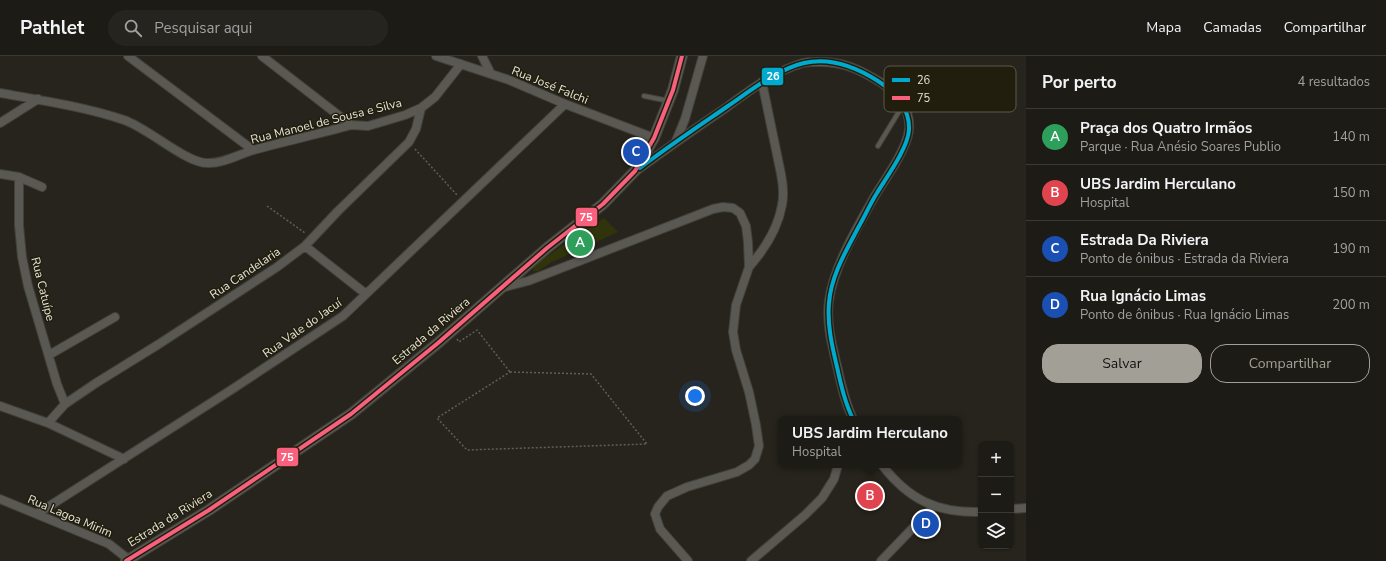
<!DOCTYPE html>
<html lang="pt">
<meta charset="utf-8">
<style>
body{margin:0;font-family:"Nunito Sans",sans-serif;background:#25241e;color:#f1f3f6}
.controls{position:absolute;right:12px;bottom:12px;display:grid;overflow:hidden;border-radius:8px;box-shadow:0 1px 3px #0004}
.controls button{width:36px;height:36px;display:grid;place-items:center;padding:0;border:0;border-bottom:1px solid #3a3934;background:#1c1b15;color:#f1f3f6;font:20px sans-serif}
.you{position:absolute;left:695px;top:340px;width:14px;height:14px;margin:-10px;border:3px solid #fff;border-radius:50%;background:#1a73e8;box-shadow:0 0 0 6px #1a73e833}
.badge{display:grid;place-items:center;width:26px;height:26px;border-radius:50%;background:#a2a096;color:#fff;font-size:13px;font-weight:700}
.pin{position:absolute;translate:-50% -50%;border:2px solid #fff;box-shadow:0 1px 4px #0006}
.popup{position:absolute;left:778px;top:360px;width:184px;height:52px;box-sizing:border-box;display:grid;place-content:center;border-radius:8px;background:#1c1b15;filter:drop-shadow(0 1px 3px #0005);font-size:13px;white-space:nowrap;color:#a0a1a0}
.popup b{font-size:15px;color:#f1f3f6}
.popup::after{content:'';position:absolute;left:50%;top:100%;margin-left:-8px;border:8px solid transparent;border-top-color:#1c1b15}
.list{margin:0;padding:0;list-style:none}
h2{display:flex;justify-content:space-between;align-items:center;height:52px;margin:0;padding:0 16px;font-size:17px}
h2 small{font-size:13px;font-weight:400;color:#a0a1a0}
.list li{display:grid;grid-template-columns:26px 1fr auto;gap:12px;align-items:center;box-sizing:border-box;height:56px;padding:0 16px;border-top:1px solid #3a3934}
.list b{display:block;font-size:15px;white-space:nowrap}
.list p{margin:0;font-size:13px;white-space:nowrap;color:#a0a1a0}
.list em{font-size:13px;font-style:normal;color:#a0a1a0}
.actions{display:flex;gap:8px;padding:12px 16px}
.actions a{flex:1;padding:9px 0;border:1px solid #a2a096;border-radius:16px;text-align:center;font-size:14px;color:#a2a096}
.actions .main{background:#a2a096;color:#111}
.icon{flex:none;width:22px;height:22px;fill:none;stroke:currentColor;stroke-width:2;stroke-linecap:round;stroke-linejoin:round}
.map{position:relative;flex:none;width:1026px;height:505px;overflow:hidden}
header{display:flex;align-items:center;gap:24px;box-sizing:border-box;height:56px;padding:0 20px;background:#1c1b15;border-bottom:1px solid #3a3934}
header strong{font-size:19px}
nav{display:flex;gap:22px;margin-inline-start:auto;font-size:14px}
.search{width:280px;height:36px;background:#25241e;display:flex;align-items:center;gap:10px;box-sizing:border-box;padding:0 14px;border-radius:22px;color:#a0a1a0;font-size:15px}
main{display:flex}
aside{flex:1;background:#1c1b15}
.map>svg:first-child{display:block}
</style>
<header>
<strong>Pathlet</strong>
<div class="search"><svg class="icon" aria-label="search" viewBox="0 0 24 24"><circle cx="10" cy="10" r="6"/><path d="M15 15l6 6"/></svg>Pesquisar aqui</div>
<nav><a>Mapa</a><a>Camadas</a><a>Compartilhar</a></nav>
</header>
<main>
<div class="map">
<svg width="1026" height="505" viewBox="0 0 1026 505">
<rect width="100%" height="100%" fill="#26241c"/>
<path fill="#2f340b" d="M604,162L618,176L550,207L538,215H533L534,209Z"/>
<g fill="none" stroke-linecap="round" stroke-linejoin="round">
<defs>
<path id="service" d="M644,40L669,45
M878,90L903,49"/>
<path id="minor" d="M128,0L253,94
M262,0L351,69
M436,0L509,24L565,48L654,82
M482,0L491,18
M0,37C40,44 86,51 124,64C148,72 186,107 207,107C223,108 239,98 254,94C286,85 319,78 351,69L368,70L405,59L421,52L435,41L461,8
M0,67L38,43
M676,85L685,63L703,0
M636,115C666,93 696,72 727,51C750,34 775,15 803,7C807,6 812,6 816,6C842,5 859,13 880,26C897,37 911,53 909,74C907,93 886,122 876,138C859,168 833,211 829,245C826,267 832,289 837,310C841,328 845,347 853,363
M0,118L19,121L42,131
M19,121V169L22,201L28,230L57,328L65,348
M305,190L366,238
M749,211C764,194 778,172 782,149C784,139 783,128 781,118L762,26
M501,232L528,225L713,153L723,151L733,152L740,157L746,170L748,186L749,211L736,249L733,276L736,294L749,336L756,369L759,390L755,403L749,409L737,416L687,431L667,440L658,451L655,458L660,473L688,505
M49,299L115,261
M0,350L48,367L124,403
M48,367L65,348L96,327L159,288L277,211L305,190L338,155L409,86L416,73L421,52
M882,409C909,444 937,457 981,456
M0,443L109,488L128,503
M1011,453L1026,452
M37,458L231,334L343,260L565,48
M751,505L805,459L822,442L834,423L838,409
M881,505L934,450"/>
<path id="tertiary" d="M126,505L209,454L351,358L438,287L547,192L603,148L635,115L654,82L673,34L682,0"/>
</defs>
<use href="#service" stroke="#42403a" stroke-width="6"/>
<use href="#minor" stroke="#42403a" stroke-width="10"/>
<use href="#tertiary" stroke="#42403a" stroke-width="12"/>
<path stroke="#5f5e58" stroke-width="1.5" stroke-dasharray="2 2" stroke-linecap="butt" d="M415,93L457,139
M267,150L305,177
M457,283L459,286L477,274L510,316
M510,316L591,318L647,388L467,394L437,362Z"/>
<use href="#service" stroke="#5a5852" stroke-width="4"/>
<use href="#minor" stroke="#5a5852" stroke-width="8"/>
<use href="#tertiary" stroke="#5a5852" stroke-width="10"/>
<defs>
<path id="bus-1" d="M640,112C669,90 699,70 728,50C750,35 778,13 804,7C830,1 856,11 878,25C895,36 910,51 909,74C908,92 886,122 877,137C870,148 865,160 858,172C846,195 831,220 829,247C827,268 832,290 837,311C841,329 845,347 853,363"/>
<path id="bus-2" d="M126,505L209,454L351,358L438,287L547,192L603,148L635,115L654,82L673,34L682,0"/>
</defs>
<use href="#bus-1" stroke="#221e0e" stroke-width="7"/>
<use href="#bus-2" stroke="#221e0e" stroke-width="7"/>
<use href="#bus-1" stroke="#00a9ce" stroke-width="4"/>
<use href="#bus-2" stroke="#f8607d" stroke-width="4"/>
</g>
<g text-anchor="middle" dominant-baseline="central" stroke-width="3" stroke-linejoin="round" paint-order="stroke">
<g font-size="12" fill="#e5e3d8" stroke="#221e0e">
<text transform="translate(550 29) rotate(22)">Rua José Falchi</text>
<text transform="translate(326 65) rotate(-14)">Rua Manoel de Sousa e Silva</text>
<text transform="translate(245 217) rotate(-34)">Rua Candelaria</text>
<text transform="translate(43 233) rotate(76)">Rua Catuípe</text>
<text transform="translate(302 272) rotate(-35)">Rua Vale do Jacuí</text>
<text transform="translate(431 275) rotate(-40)">Estrada da Riviera</text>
<text transform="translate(70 460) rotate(23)">Rua Lagoa Mirim</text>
<text transform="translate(170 462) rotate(-32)">Estrada da Riviera</text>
</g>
</g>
<rect x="884" y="10" width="132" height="46" rx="6" fill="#221e0e" stroke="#5c594b" stroke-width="1"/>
<rect x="892" y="22" width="18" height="4" fill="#00a9ce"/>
<rect x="892" y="40" width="18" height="4" fill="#f8607d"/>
<g font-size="11" fill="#e5e3d8">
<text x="917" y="28">26</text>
<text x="917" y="46">75</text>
</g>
<g stroke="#221e0e" stroke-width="1.5">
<rect x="761" y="11" width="23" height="19" rx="4" fill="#00a9ce"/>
<rect x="575" y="151" width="23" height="20" rx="4" fill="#f8607d"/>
<rect x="276" y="391" width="23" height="20" rx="4" fill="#f8607d"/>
</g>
<g font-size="11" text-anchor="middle" font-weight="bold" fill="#fff">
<text x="773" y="24">26</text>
<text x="586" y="165">75</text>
<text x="287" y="405">75</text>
</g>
</svg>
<div class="controls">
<button>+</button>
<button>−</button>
<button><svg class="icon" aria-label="layers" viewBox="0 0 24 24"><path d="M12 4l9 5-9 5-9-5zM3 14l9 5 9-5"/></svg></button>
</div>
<div class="you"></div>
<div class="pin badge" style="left:580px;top:187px;background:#2e9e5b">A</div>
<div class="pin badge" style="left:870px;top:440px;background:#e0444e">B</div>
<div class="popup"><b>UBS Jardim Herculano</b>Hospital</div>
<div class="pin badge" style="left:636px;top:96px;background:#1a4fb4">C</div>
<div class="pin badge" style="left:926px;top:468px;background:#1a4fb4">D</div>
</div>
<aside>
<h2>Por perto<small>4 resultados</small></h2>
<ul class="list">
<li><span class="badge" style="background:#2e9e5b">A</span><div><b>Praça dos Quatro Irmãos</b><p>Parque · Rua Anésio Soares Publio</p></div><em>140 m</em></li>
<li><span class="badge" style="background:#e0444e">B</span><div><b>UBS Jardim Herculano</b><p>Hospital</p></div><em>150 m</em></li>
<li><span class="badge" style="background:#1a4fb4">C</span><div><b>Estrada Da Riviera</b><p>Ponto de ônibus · Estrada da Riviera</p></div><em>190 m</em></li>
<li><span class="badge" style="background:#1a4fb4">D</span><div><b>Rua Ignácio Limas</b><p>Ponto de ônibus · Rua Ignácio Limas</p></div><em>200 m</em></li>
</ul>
<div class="actions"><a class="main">Salvar</a><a>Compartilhar</a></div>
</aside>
</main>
